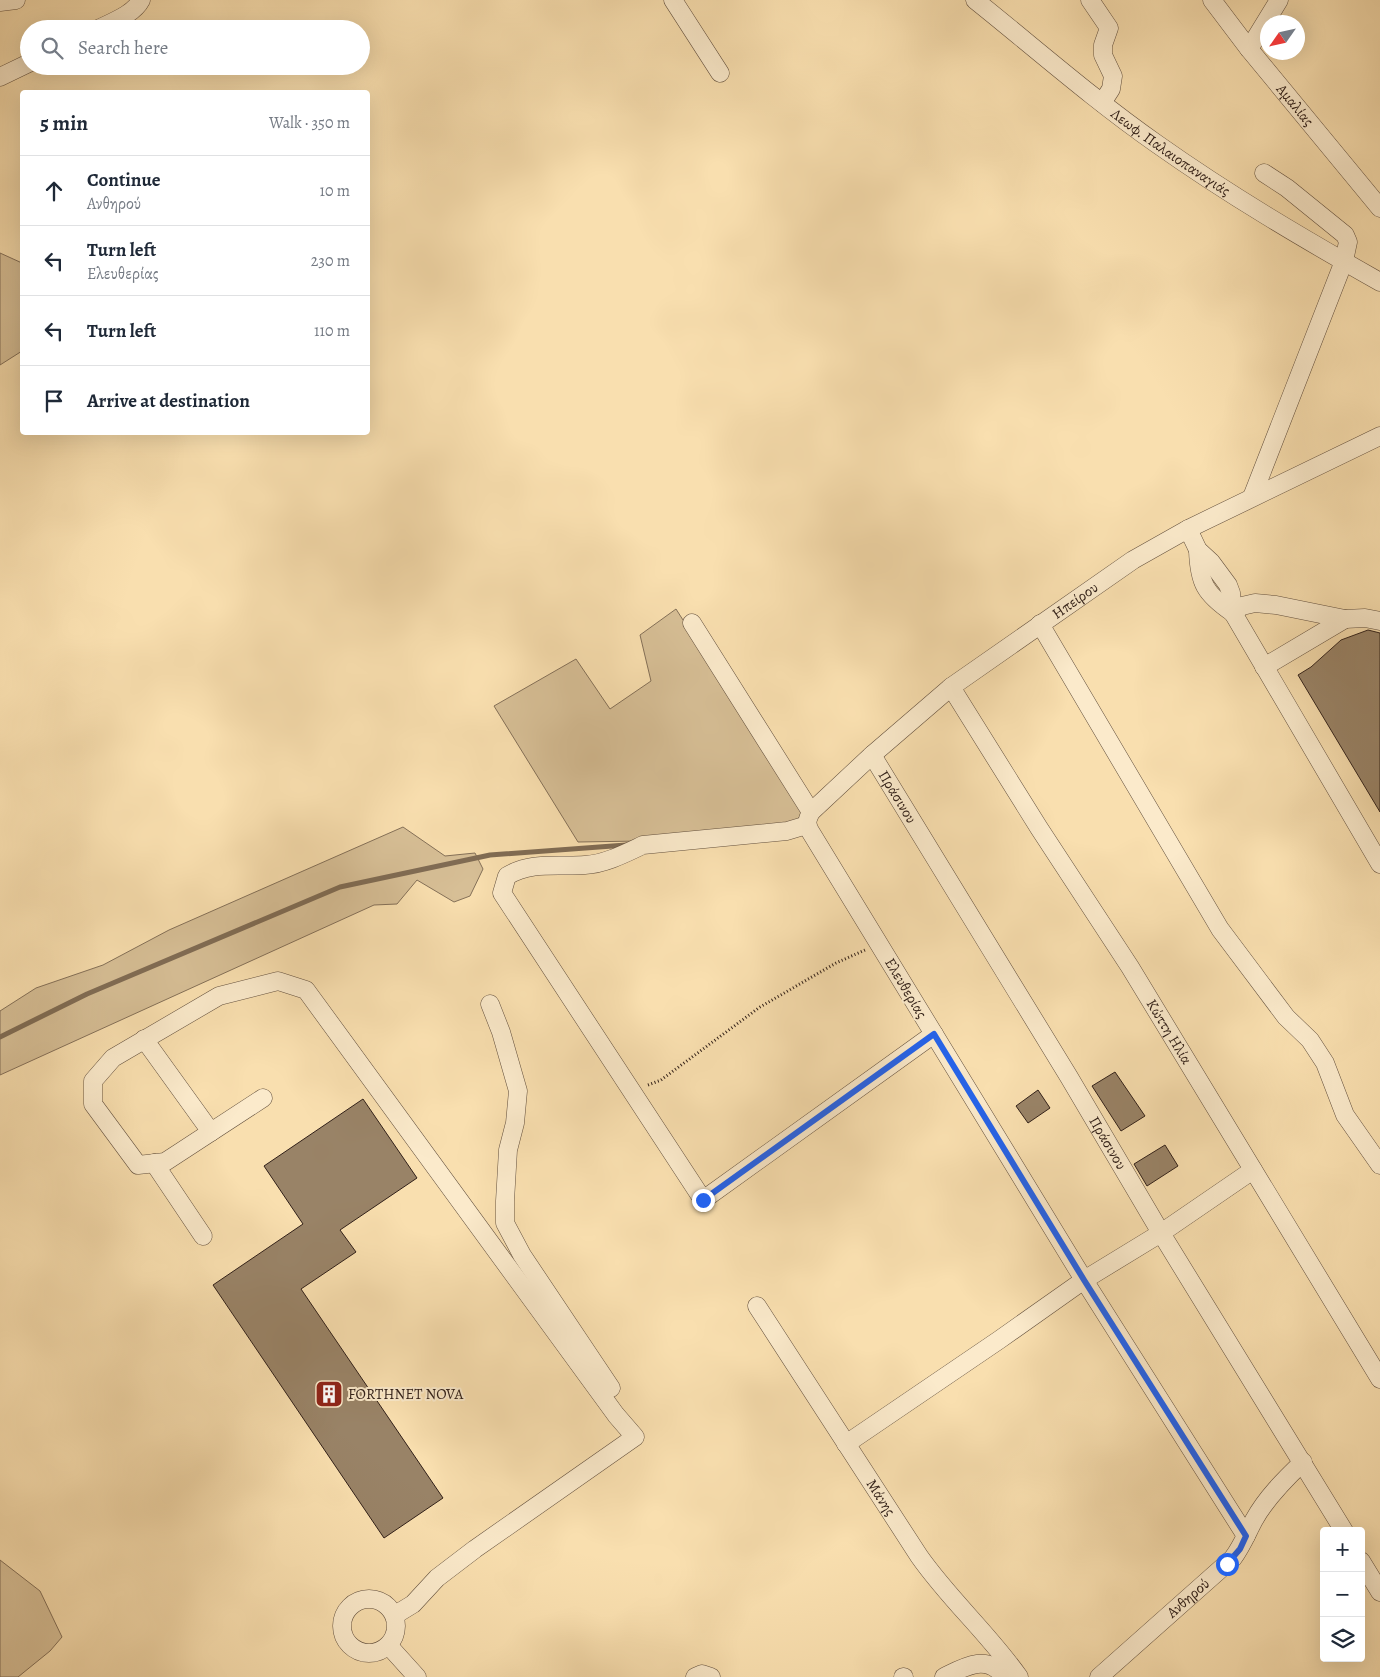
<!DOCTYPE html>
<meta charset="utf-8">
<style>
body{margin:0;font-family:Alegreya,serif;background:#f6f6f7;color:#1f2937}
.controls{position:absolute;right:15px;bottom:15px;display:grid;overflow:hidden;border-radius:5px;box-shadow:0 5px 20px #0002}
.controls button{width:45px;height:45px;display:grid;place-items:center;padding:0;border:0;border-bottom:1px solid #e0e1e3;background:#fff;color:#1f2937;font:25px sans-serif}
.compass{position:absolute;left:1260px;top:15px;width:45px;height:45px;border-radius:50%;background:#fff;box-shadow:0 5px 20px #0002;rotate:236deg}
.stop{position:absolute;width:15px;height:15px;margin:-11px;border:4px solid #2563eb;border-radius:50%;background:#fff}
.stop.end{background:#2563eb;border-color:#fff;box-shadow:0 1px 5px #0008}
.list{margin:0;padding:0;list-style:none}
h2{display:flex;justify-content:space-between;align-items:center;height:65px;margin:0;padding:0 20px;font-size:21px}
h2 small{font-size:16px;font-weight:400;color:#747a83}
.list li{display:grid;grid-template-columns:32px 1fr auto;gap:15px;align-items:center;box-sizing:border-box;height:70px;padding:0 20px;border-top:1px solid #e0e1e3}
.list b{display:block;font-size:19px;white-space:nowrap}
.list p{margin:0;font-size:16px;white-space:nowrap;color:#747a83}
.list em{font-size:16px;font-style:normal;color:#747a83}
.icon{flex:none;width:28px;height:28px;fill:none;stroke:currentColor;stroke-width:2;stroke-linecap:round;stroke-linejoin:round}
.map{position:relative;flex:none;width:1380px;height:1677px;overflow:hidden}
.search{position:absolute;background:#fff;box-shadow:0 5px 20px #0002;left:20px;top:20px;width:350px;height:55px;display:flex;align-items:center;gap:12px;box-sizing:border-box;padding:0 18px;border-radius:28px;color:#747a83;font-size:19px}
.panel{position:absolute;background:#fff;box-shadow:0 5px 20px #0002;left:20px;top:90px;width:350px;height:345px;border-radius:5px}
.map>svg:first-child{display:block}
</style>
<div class="map">
<svg width="1380" height="1677" viewBox="0 0 1380 1677">
<rect width="100%" height="100%" fill="#f9dfaf"/>
<filter id="stains"><feTurbulence type="fractalNoise" baseFrequency=".004" numOctaves="4"/><feColorMatrix values="0 0 0 0 .2 0 0 0 0 .09 0 0 0 0 .02 0 0 0 .5 -.17"/></filter>
<radialGradient id="worn" r=".72"><stop offset=".6" stop-color="#630" stop-opacity="0"/><stop offset="1" stop-color="#630" stop-opacity=".3"/></radialGradient>
<path fill="#d7bf96" stroke="#847058" d="M0,253L22,263V351L0,365Z
M676,609L804,810L793,827L641,841L578,842L494,706L576,659L610,709L651,681L640,635Z
M403,827L445,856L475,853L483,869L470,896L454,902L417,880L397,904L374,905L0,1075V1011L36,988L103,965L169,930Z
M0,1560L40,1591L62,1637L50,1651L18,1677H0Z"/>
<g fill="none" stroke-linecap="round" stroke-linejoin="round">
<path stroke="#806c54" stroke-width="5" d="M0,1037L87,994L340,887L490,855L626,845"/>
</g>
<path fill="#998367" stroke="#312019" d="M1368,630L1380,633V812L1298,675L1311,667L1341,640Z
M1115,1072L1145,1116L1121,1131L1092,1086Z
M1038,1090L1050,1108L1028,1123L1016,1106Z
M363,1099L417,1178L340,1230L356,1252L301,1289L443,1498L384,1538L213,1285L303,1224L264,1166Z
M1165,1145L1178,1166L1147,1186L1134,1164Z"/>
<g fill="none" stroke-linecap="round" stroke-linejoin="round">
<defs>
<g id="minor">
<path d="M673,0L720,73"/>
<path id="s1" d="M975,0C1035,48 1094,100 1157,144C1229,195 1304,239 1380,282"/>
<path d="M1090,0L1109,28L1103,45V55L1113,76L1111,89L1102,103"/>
<path id="s2" d="M1212,0L1249,49L1380,208"/>
<path d="M0,2L16,0"/>
<path d="M98,29C112,22 134,14 141,0"/>
<path d="M1249,49L1279,0"/>
<path d="M0,77L29,63"/>
<path d="M1252,497L1344,261L1348,242L1345,235L1287,188L1264,173"/>
<path d="M1188,529L1198,550L1211,562L1228,585L1231,593L1233,613L1380,864"/>
<path d="M1198,550C1199,583 1205,594 1233,613"/>
<path d="M1233,613L1242,606L1255,603L1276,605L1345,619L1365,618L1380,621"/>
<path d="M692,623L811,812"/>
<path d="M1040,624L1220,929L1286,1017L1310,1040L1325,1063L1345,1115L1380,1165"/>
<path d="M1264,667L1345,619"/>
<path id="s3" d="M951,687L1039,828L1130,967L1380,1379"/>
<path id="s4" d="M872,755L1069,1077L1161,1233L1344,1531"/>
<path d="M807,825L787,831L643,845C626,853 605,864 585,865C558,867 531,861 507,876L502,893L703,1200L934,1034"/>
<path d="M490,1004L501,1032L518,1091L515,1123L508,1150L505,1201V1223L522,1255L611,1388"/>
<path d="M144,1039L211,1132"/>
<path d="M263,1098L165,1162L138,1165L93,1104V1081L113,1058L219,996L278,981L306,990L616,1415L635,1437L475,1549L437,1578L413,1604L395,1615"/>
<path d="M154,1163L203,1236"/>
<path id="s5" d="M757,1306L919,1556C949,1599 989,1634 1019,1677"/>
<path d="M846,1444L999,1340L1084,1280L1161,1233L1253,1170"/>
<path id="s6" d="M1246,1536L1084,1280L810,831C806,823 807,820 811,812L872,755L951,687L1133,560L1188,529L1380,436"/>
<path d="M1361,1561L1380,1592"/>
<circle cx="369" cy="1626" r="27"/>
<path d="M389,1646L417,1677"/>
<path d="M695,1677L702,1674L711,1677"/>
<path d="M903,1677H904"/>
<path d="M944,1677C964,1667 988,1653 1004,1677"/>
<path id="s7" d="M1099,1677L1233,1558C1242,1546 1247,1533 1254,1520C1266,1498 1285,1479 1303,1462"/>
</g>
</defs>
<use href="#minor" stroke="#63503e" stroke-width="19"/>
<path stroke="#312019" stroke-width="3" stroke-dasharray="1 2.5" stroke-linecap="butt" d="M648,1085L661,1080L760,1007L836,963L865,950"/>
<use href="#minor" stroke="#fbeacb" stroke-width="18"/>
</g>
<g fill="none" stroke-linecap="round" stroke-linejoin="round">
<path stroke="#2563eb" stroke-width="6" d="M703,1200L934,1034L1084,1280L1246,1536L1240,1549L1227,1564"/>
</g>
<defs>
<symbol id="building-square" viewBox="-11 -11 22 22"><rect x="-9" y="-9" width="18" height="18" rx="4" fill="#8f2418" stroke="#fbeacb"/><path d="M-4-6H4V6H1V3H-1V6H-4ZM-2.5-4.3h1.7v1.8h-1.7ZM.8-4.3h1.7v1.8H.8ZM-2.5-1h1.7V.8h-1.7ZM.8-1h1.7V.8H.8Z" fill="#fff"/></symbol>
</defs>
<g fill-rule="evenodd">
<use href="#building-square" x="313" y="1378" width="32" height="32"/>
</g>
<g text-anchor="middle" dominant-baseline="central" stroke-width="4" stroke-linejoin="round" paint-order="stroke">
<g font-size="15" fill="#312019" stroke="#fbeacb">
<text stroke="none"><textPath href="#s2" startOffset="134">Αμαλίας</textPath></text>
<text stroke="none"><textPath href="#s1" startOffset="248">Λεωφ. Παλαιοπαναγιάς</textPath></text>
<text stroke="none"><textPath href="#s6" startOffset="1188">Ηπείρου</textPath></text>
<text stroke="none"><textPath href="#s4" startOffset="49">Πράσινου</textPath></text>
<text transform="translate(906 988) rotate(59)">Ελευθερίας</text>
<text stroke="none"><textPath href="#s3" startOffset="408">Κώττη Ηλία</textPath></text>
<text stroke="none"><textPath href="#s4" startOffset="454">Πράσινου</textPath></text>
<text stroke="none"><textPath href="#s5" startOffset="228">Μάνης</textPath></text>
<text stroke="none"><textPath href="#s7" startOffset="119">Ανθηρού</textPath></text>
</g>
<g font-size="15" fill="#312019" stroke="#fbeacb" text-anchor="start">
<text x="348" y="1394">FORTHNET NOVA</text>
</g>
</g>
<rect width="100%" height="100%" filter="url(#stains)"/>
<rect width="100%" height="100%" fill="url(#worn)"/>
</svg>
<div class="controls">
<button>+</button>
<button>−</button>
<button><svg class="icon" aria-label="layers" viewBox="0 0 24 24"><path d="M12 4l9 5-9 5-9-5zM3 14l9 5 9-5"/></svg></button>
</div>
<svg class="compass" viewBox="-18 -18 36 36"><path d="M0-13l5 13h-10z" fill="#e53935"/><path d="M0 13l5-13h-10z" fill="#747a83"/></svg>
<div class="stop" style="left:1227px;top:1564px"></div>
<div class="stop end" style="left:703px;top:1200px"></div>
<div class="search"><svg class="icon" aria-label="search" viewBox="0 0 24 24"><circle cx="10" cy="10" r="6"/><path d="M15 15l6 6"/></svg>Search here</div>
<section class="panel">
<h2>5 min<small>Walk · 350 m</small></h2>
<ul class="list">
<li><svg class="icon" aria-label="ahead" viewBox="0 0 24 24"><path d="M12 20V5M6 11l6-6 6 6"/></svg><div><b>Continue</b><p>Ανθηρού</p></div><em>10 m</em></li>
<li><svg class="icon" aria-label="left" viewBox="0 0 24 24"><path d="M17 20v-9H6M10 6l-5 5 5 5"/></svg><div><b>Turn left</b><p>Ελευθερίας</p></div><em>230 m</em></li>
<li><svg class="icon" aria-label="left" viewBox="0 0 24 24"><path d="M17 20v-9H6M10 6l-5 5 5 5"/></svg><div><b>Turn left</b></div><em>110 m</em></li>
<li><svg class="icon" aria-label="arrive" viewBox="0 0 24 24"><path d="M6 21V4h12l-3 4 3 4H6"/></svg><div><b>Arrive at destination</b></div></li>
</ul>
</section>
</div>
